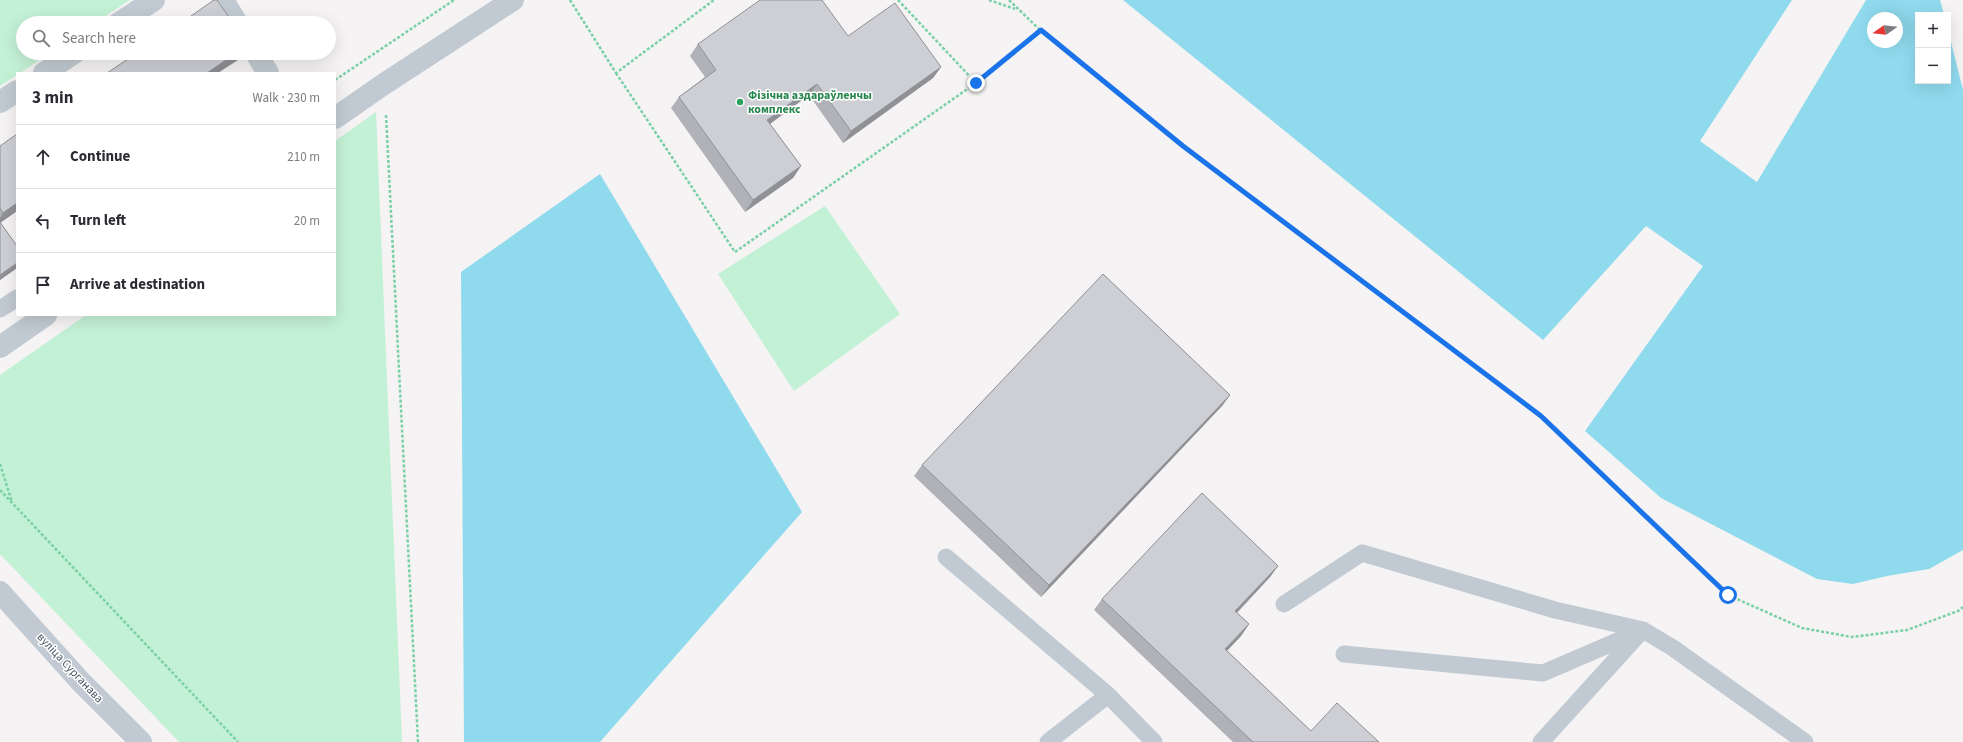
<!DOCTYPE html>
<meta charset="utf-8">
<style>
body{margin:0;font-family:"Source Sans 3",sans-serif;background:#f7f7f7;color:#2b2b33}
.controls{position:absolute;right:12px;top:12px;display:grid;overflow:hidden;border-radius:0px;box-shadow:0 4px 16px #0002}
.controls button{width:36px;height:36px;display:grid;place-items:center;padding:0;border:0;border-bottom:1px solid #e1e1e2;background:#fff;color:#2b2b33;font:20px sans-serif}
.compass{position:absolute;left:1867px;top:12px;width:36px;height:36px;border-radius:50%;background:#fff;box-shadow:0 4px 16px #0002;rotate:256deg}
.stop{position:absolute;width:12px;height:12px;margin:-9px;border:3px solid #1a73e8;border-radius:50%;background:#fff}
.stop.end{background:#1a73e8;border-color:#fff;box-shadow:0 1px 4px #0008}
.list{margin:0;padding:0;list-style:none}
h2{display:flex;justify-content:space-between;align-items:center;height:52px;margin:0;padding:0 16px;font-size:17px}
h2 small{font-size:13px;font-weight:400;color:#7c7c81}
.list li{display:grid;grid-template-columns:26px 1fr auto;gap:12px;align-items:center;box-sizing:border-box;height:64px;padding:0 16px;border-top:1px solid #e1e1e2}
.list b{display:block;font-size:15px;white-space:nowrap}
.list em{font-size:13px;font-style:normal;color:#7c7c81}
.icon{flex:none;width:22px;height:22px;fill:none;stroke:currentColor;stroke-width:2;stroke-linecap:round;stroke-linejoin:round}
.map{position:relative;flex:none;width:1963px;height:742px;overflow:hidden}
.search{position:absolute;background:#fff;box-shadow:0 4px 16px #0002;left:16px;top:16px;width:320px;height:44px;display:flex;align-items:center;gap:10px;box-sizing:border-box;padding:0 14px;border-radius:22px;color:#7c7c81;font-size:15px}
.panel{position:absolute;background:#fff;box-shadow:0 4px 16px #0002;left:16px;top:72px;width:320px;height:244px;border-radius:0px}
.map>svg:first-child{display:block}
</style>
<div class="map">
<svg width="1963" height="742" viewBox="0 0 1963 742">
<rect width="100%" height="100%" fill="#f5f3f3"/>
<path fill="#c3f1d5" d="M0,0H130L95,23H23V53H50L20,73H17V75L0,86Z
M376,112L402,742H179L0,554V375L86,315H335V141Z
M825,206L900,314L794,391L718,274Z"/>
<path fill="#90daee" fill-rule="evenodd" d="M1123,0H1792L1700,141L1757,182L1866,0H1940L1944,15H1918V81H1948V30L1963,90V550L1929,569L1887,576L1853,584L1817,579L1661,498L1585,431L1703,266L1646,226L1543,340ZM1873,18H1897V42H1873Z
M600,174L802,512L600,742H464L461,272Z"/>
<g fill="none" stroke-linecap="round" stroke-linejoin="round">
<path stroke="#7ad0a6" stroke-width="2.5" stroke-dasharray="3 2" stroke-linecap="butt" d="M570,0L616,73L714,0
M898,0L976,83
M989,0L1015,9
M1009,0L1041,31L1183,146L1541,416L1728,595L1802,628L1852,637L1907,630L1958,611L1963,607
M616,73L735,252L976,83L1041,31
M335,80L454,0
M386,115L418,742
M0,464L12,502
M0,490L238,742"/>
<path stroke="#c1cad2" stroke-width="17" d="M0,309L17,298
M946,557L1108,695L1154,742
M1284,604L1362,553L1555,610L1643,630L1673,648L1805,742
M1344,654L1543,673L1643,630
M1048,742L1108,695
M1541,742L1639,634"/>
<path stroke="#c1cad2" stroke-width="22" d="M223,0L237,23
M119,23L154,0
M256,53L268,73
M44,73L74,53
M0,102L17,91
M335,118L384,84L513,0
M0,347L46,315"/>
<path stroke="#c1cad2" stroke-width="22" d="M0,592L81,682L141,742"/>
</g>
<path fill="#b0b2b7" d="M848,36L941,67L933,78L843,143L809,95L770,124L801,166L793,178L745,212L671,108L679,97L705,77L690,56L698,44Z
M17,134V211L0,223L17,268L0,280V146Z
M1230,395L1222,406L1041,597L914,476L922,465Z
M1278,566L1270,577L1237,613L1249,624L1241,636L1227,651L1311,731L1379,742H1233L1094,610L1102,599Z"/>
<path fill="#909195" d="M236,53H242L238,60L218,73H207Z
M941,67L933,78L843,143L851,131Z
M817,84L809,95L759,132L767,120Z
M801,166L793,178L745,212L753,200Z
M17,203V211L0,223V218L3,213Z
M17,263V268L0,280V275Z
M1230,395L1222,406L1041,597L1049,585Z
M1278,566L1270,577L1227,623L1235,611Z
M1249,624L1241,636L1217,661L1225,649Z"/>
<path fill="#cdcfd5" stroke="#909195" d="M214,0H217L233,23H181Z
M760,0H822L848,36L895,3L941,67L851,131L817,84L767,120L801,166L753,200L679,97L716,70L698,44Z
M137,53H236L207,73H107Z
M17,134V203L3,213L0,208V146Z
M0,222L17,246V263L0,275Z
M1103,274L1230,395L1049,585L922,465Z
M1202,493L1278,566L1235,611L1249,624L1225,649L1311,731L1337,703L1379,742H1253L1102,599Z"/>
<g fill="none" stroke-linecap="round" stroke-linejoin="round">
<path stroke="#1a73e8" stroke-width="5" d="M976,83L1041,30L1183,146L1541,416L1728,595"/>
</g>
<circle fill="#2e9e5b" stroke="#fff" stroke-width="1.5" cx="740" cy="102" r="4"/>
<g text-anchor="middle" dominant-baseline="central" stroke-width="3" stroke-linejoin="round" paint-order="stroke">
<g font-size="12" font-weight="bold" fill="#27864d" stroke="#fff" text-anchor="start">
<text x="748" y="95">Фізічна аздараўленчы<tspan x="748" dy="14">комплекс</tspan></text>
</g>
<g font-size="12" fill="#4a5661" stroke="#fff">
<text transform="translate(70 668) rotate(47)">вуліца Сурганава</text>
</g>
</g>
</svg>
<div class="controls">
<button>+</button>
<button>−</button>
</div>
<svg class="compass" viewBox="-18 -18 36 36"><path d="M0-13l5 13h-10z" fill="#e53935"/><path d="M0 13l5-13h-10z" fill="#7c7c81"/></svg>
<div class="stop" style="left:1728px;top:595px"></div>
<div class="stop end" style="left:976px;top:83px"></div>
<div class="search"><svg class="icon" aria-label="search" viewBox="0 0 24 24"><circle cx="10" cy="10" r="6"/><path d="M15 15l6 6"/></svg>Search here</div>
<section class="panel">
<h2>3 min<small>Walk · 230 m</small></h2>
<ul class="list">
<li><svg class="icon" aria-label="ahead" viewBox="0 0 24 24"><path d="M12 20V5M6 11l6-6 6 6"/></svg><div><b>Continue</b></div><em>210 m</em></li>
<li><svg class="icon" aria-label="left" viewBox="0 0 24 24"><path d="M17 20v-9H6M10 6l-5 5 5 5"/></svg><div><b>Turn left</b></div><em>20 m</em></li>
<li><svg class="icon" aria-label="arrive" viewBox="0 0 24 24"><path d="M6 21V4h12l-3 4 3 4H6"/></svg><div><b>Arrive at destination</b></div></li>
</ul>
</section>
</div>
